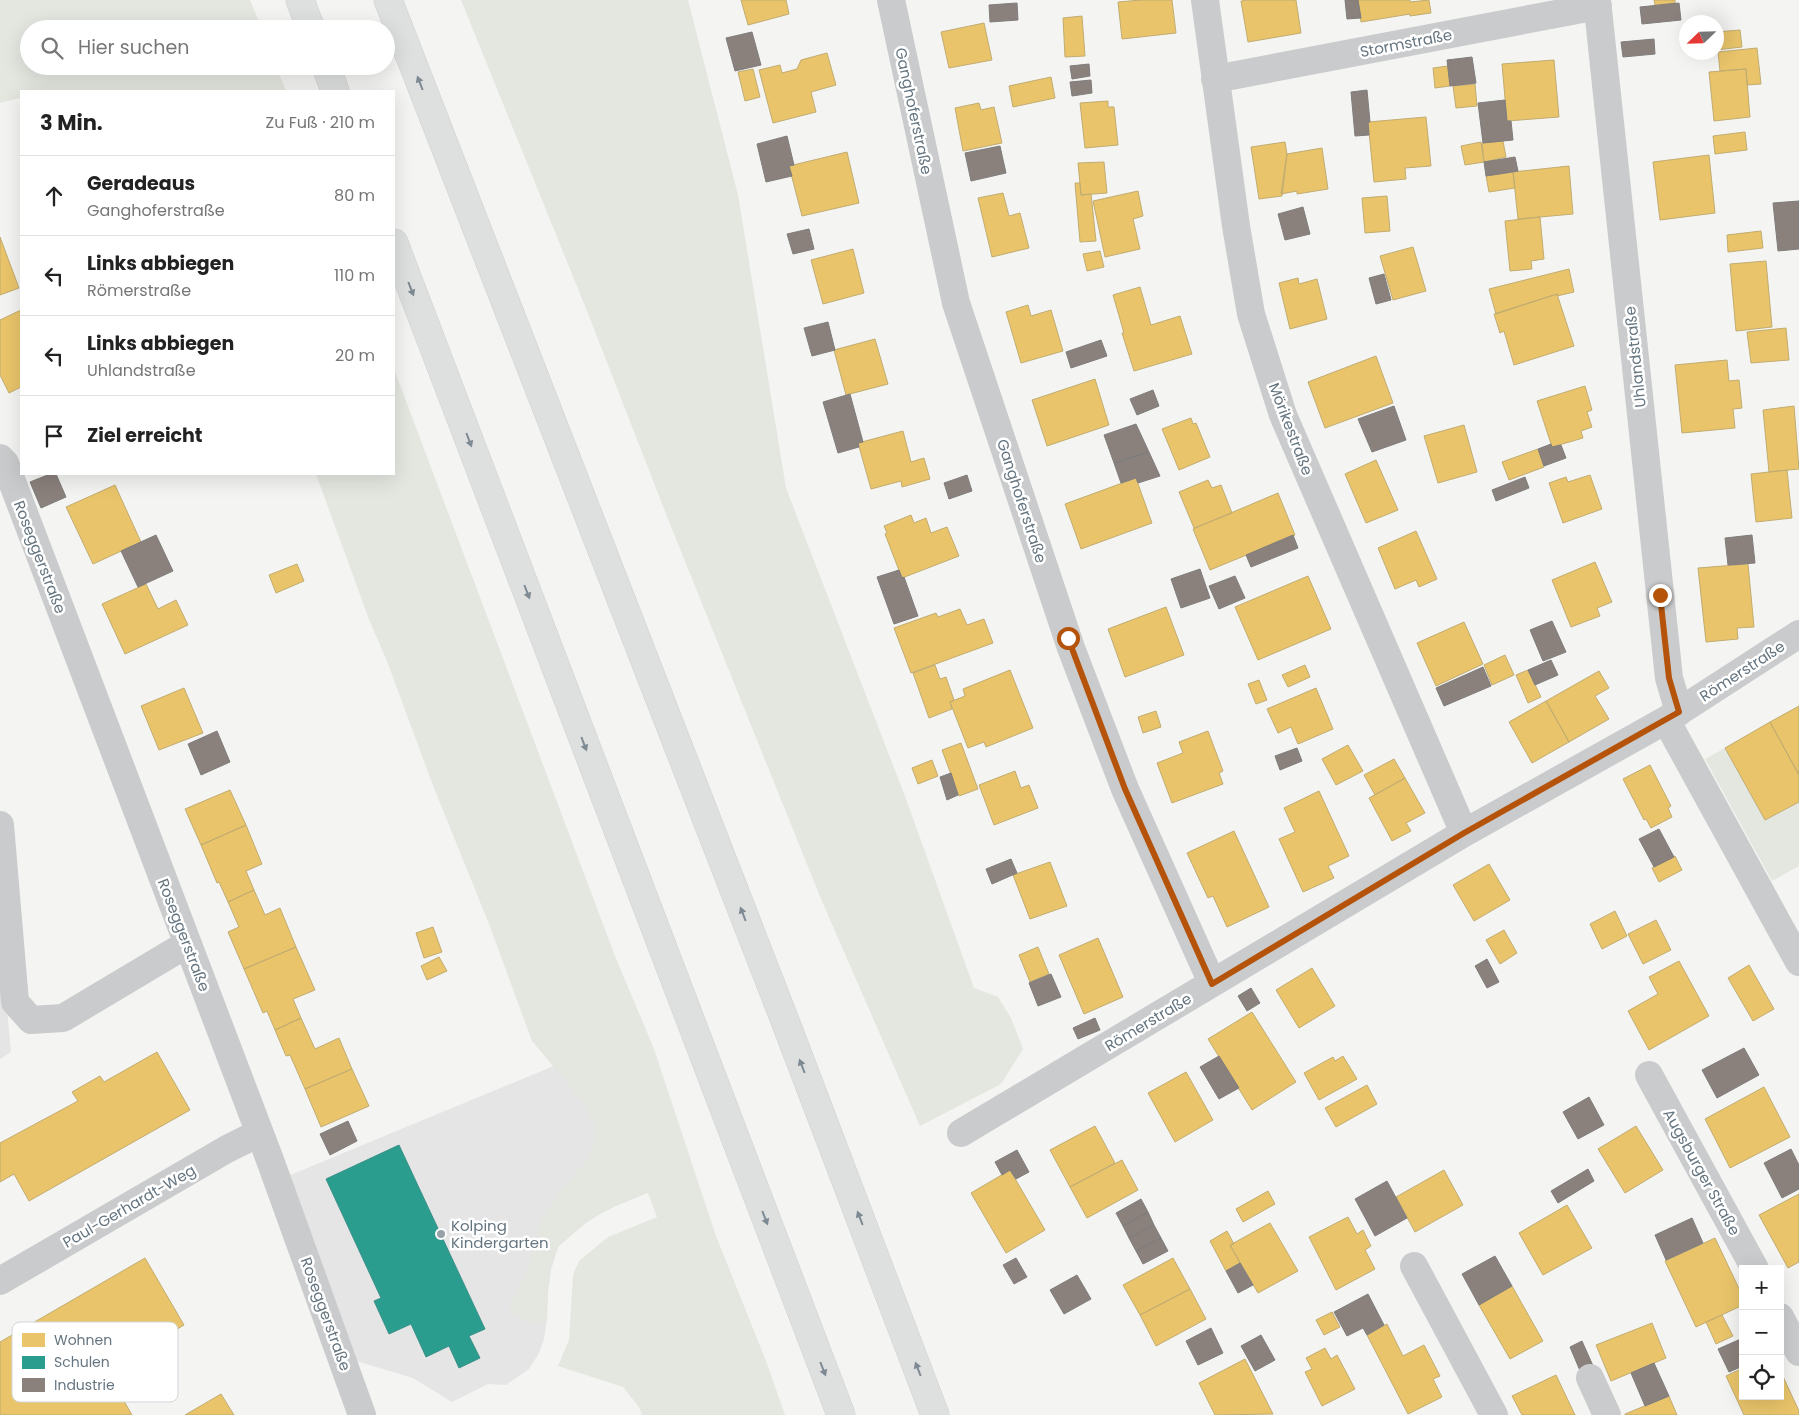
<!DOCTYPE html>
<html lang="de">
<meta charset="utf-8">
<style>
body{margin:0;font-family:Poppins,sans-serif;background:#f6f6f6;color:#222}
.controls{position:absolute;right:15px;bottom:15px;display:grid;overflow:hidden;border-radius:0px;box-shadow:0 5px 20px #0002}
.controls button{width:45px;height:45px;display:grid;place-items:center;padding:0;border:0;border-bottom:1px solid #e0e0e0;background:#fff;color:#222;font:25px sans-serif}
.compass{position:absolute;left:1679px;top:15px;width:45px;height:45px;border-radius:50%;background:#fff;box-shadow:0 5px 20px #0002;rotate:247deg}
.stop{position:absolute;width:15px;height:15px;margin:-11px;border:4px solid #b45309;border-radius:50%;background:#fff}
.stop.end{background:#b45309;border-color:#fff;box-shadow:0 1px 5px #0008}
.list{margin:0;padding:0;list-style:none}
h2{display:flex;justify-content:space-between;align-items:center;height:65px;margin:0;padding:0 20px;font-size:21px}
h2 small{font-size:16px;font-weight:400;color:#767676}
.list li{display:grid;grid-template-columns:32px 1fr auto;gap:15px;align-items:center;box-sizing:border-box;height:80px;padding:0 20px;border-top:1px solid #e0e0e0}
.list b{display:block;font-size:19px;white-space:nowrap}
.list p{margin:0;font-size:16px;white-space:nowrap;color:#767676}
.list em{font-size:16px;font-style:normal;color:#767676}
.icon{flex:none;width:28px;height:28px;fill:none;stroke:currentColor;stroke-width:2;stroke-linecap:round;stroke-linejoin:round}
.map{position:relative;flex:none;width:1799px;height:1415px;overflow:hidden}
.search{position:absolute;background:#fff;box-shadow:0 5px 20px #0002;left:20px;top:20px;width:375px;height:55px;display:flex;align-items:center;gap:12px;box-sizing:border-box;padding:0 18px;border-radius:28px;color:#767676;font-size:19px}
.panel{position:absolute;background:#fff;box-shadow:0 5px 20px #0002;left:20px;top:90px;width:375px;height:385px;border-radius:0px}
.map>svg:first-child{display:block}
</style>
<div class="map">
<svg width="1799" height="1415" viewBox="0 0 1799 1415">
<rect width="100%" height="100%" fill="#f4f4f2"/>
<path fill="#e4e5e4" d="M0,933L11,1052L0,1059Z
M585,1053L638,1197L610,1208L588,1221L558,1247L551,1270L548,1292L547,1319L544,1339L539,1353L529,1369L506,1385L488,1384L452,1402L413,1378L356,1361L288,1176Z"/>
<path fill="#e4e6e0" d="M0,0H250L262,29H29V66H276L286,91H21V98L0,103Z
M461,0H688L738,195L786,488L906,799L974,988L998,997L1011,1018L1023,1049L1001,1084L920,1126L821,899L666,514L587,311Z
M394,369L615,956L654,1049L716,1236L766,1361L785,1415H642L639,1407L623,1387L558,1366L569,1340L573,1275L579,1261L608,1237L657,1217L648,1193C617,1205 598,1212 571,1235C567,1239 560,1243 557,1248C546,1269 548,1297 547,1319L534,1325L510,1312L513,1297L522,1282L533,1252L543,1218L561,1189L590,1157L597,1127L580,1098L532,1041L489,924L432,783L387,661L370,622L316,474H394Z
M1725,748L1765,820L1799,802V866L1772,881L1705,759Z"/>
<path fill="#e9c46a" stroke="#c1ac71" d="M741,0H786L789,14L748,25Z
M1141,0H1172L1176,33L1122,39L1118,2Z
M1247,0H1296L1301,33L1248,42L1241,1Z
M1358,0H1410V2L1429,0L1431,13L1410,16V14L1361,22Z
M1654,0H1675V3L1655,5Z
M1082,16L1085,56L1065,57L1063,18Z
M984,23L992,60L949,68L941,32Z
M1740,30L1742,47L1716,50V32Z
M1757,48L1761,84L1747,85L1746,69L1720,71L1718,52Z
M827,53L836,85L811,92L816,112L773,123L759,70L780,65L782,73L797,69L801,60Z
M1554,60L1559,117L1507,121L1502,64Z
M1448,66L1450,86L1435,88L1433,68Z
M753,69L760,97L745,101L738,72Z
M1746,69L1750,117L1714,121L1709,72Z
M1051,77L1055,98L1013,107L1009,86Z
M1475,84L1477,106L1456,108L1453,86Z
M1108,101V107H1114L1118,145L1085,148L1080,103Z
M979,103L981,110L994,107L1002,143L963,151L955,108Z
M1426,117L1431,166L1405,168L1406,179L1374,182L1368,122Z
M1745,132L1747,150L1715,154L1713,136Z
M1503,141L1506,157L1484,162L1482,143Z
M1285,142L1287,154L1282,196L1259,199L1251,147Z
M1481,142L1484,162L1465,165L1461,146Z
M1322,148L1328,189L1297,194V191L1281,194L1287,154Z
M847,152L859,203L802,216L789,166Z
M1709,155L1715,213L1660,220L1653,162Z
M1104,162L1107,193L1081,195L1078,163Z
M1569,166L1573,214L1518,219L1513,172Z
M1513,172L1515,188L1489,192L1486,176Z
M1075,183H1080L1081,195L1091,194L1096,241L1080,242Z
M1138,191L1143,216L1133,219L1140,249L1105,257L1093,201Z
M1003,193L1009,216L1020,213L1029,248L992,257L978,198Z
M1387,196L1390,231L1365,233L1362,198Z
M1540,217L1544,259L1531,261L1532,269L1510,271L1505,221Z
M1761,231L1763,248L1728,252L1727,235Z
M0,237L19,288L0,295Z
M1413,247L1426,291L1393,300L1380,256Z
M853,249L864,293L823,304L811,260Z
M1100,251L1104,267L1087,271L1083,254Z
M1766,261L1772,327L1736,331L1730,264Z
M1569,269L1574,292L1557,296V294L1496,314L1489,289Z
M1298,278L1299,284L1317,279L1327,319L1290,329L1279,283Z
M1140,287L1151,325L1180,316L1192,354L1134,371L1122,333H1124L1113,295Z
M1557,294L1574,346L1514,365L1504,331L1500,333L1494,314Z
M1028,305L1031,316L1051,310L1063,351L1021,363L1006,312Z
M21,310V387L9,393L0,375V320Z
M1786,328L1789,360L1751,363L1747,332Z
M875,339L888,384L846,395L834,350Z
M1376,356L1393,403L1325,428L1308,382Z
M1727,360L1729,381L1739,380L1742,408L1733,409L1735,428L1682,433L1675,365Z
M1095,379L1109,425L1047,446L1032,400Z
M1585,386L1592,410L1587,412L1592,427L1581,431L1583,438L1552,447L1537,401Z
M1794,406L1799,469L1769,472L1763,410Z
M1191,418L1193,424L1196,423L1210,457L1179,470L1162,429Z
M1464,425L1477,472L1438,483L1424,436Z
M903,431L911,462L924,458L930,479L902,487L901,481L871,489L858,443Z
M1538,449L1544,467L1509,480L1502,462Z
M1376,460L1398,510L1366,523L1345,474Z
M1787,470L1792,518L1756,522L1751,474Z
M1590,475L1602,509L1563,523L1549,483L1566,477L1568,482Z
M1136,478L1152,523L1081,549L1065,504Z
M1208,480L1212,488L1221,485L1232,513L1194,528L1179,492Z
M115,485L141,542L93,564L66,507Z
M1278,493L1295,535L1210,570L1193,529Z
M911,515L914,523L926,518L931,533L947,527L959,556L902,578L885,534L887,533L884,526Z
M1416,531L1437,579L1419,587L1416,580L1395,589L1378,548Z
M1595,562L1612,602L1597,608L1600,616L1571,627L1552,580Z
M297,564L304,581L276,593L269,575Z
M1748,564L1754,627L1737,628L1738,639L1706,642L1698,568Z
M1308,576L1331,629L1258,660L1235,607Z
M146,584L158,609L176,600L188,625L125,654L102,604Z
M1166,607L1184,655L1125,677L1108,629Z
M960,609L967,625L984,619L993,643L911,673L894,628L936,613L938,617Z
M1464,622L1483,664L1436,686L1417,643Z
M1505,655L1514,675L1492,685L1484,665Z
M935,665L940,679L946,677L954,700L950,702L952,709L929,718L913,673Z
M1305,665L1310,677L1288,687L1282,675Z
M1010,670L1033,728L986,747L984,742L968,748L950,702L965,696L963,689Z
M1528,670L1541,697L1528,703L1516,675Z
M1599,671L1609,688L1595,696L1609,719L1569,742L1546,701Z
M1259,680L1267,700L1256,704L1248,684Z
M184,688L203,733L159,750L141,706Z
M1316,688L1333,729L1298,744L1291,727L1278,733L1267,709Z
M1546,701L1569,742L1532,763L1509,722Z
M1799,706V775L1770,722Z
M1156,711L1161,727L1143,733L1138,717Z
M1770,722L1799,775V802L1765,820L1725,748Z
M1208,731L1223,771L1219,773L1223,784L1172,803L1157,763L1183,753L1179,742Z
M961,743L978,789L959,796L942,750Z
M1348,745L1363,771L1336,785L1322,759Z
M1394,759L1405,778L1375,795L1364,775Z
M932,760L938,776L918,784L912,768Z
M1650,765L1671,806L1668,808L1672,817L1651,828L1646,819L1644,820L1623,779Z
M1015,771L1021,788L1029,785L1038,808L994,825L979,785Z
M1405,778L1425,813L1406,823L1411,831L1392,841L1369,798Z
M230,790L246,825L201,845L185,809Z
M1319,791L1349,856L1328,866L1334,878L1303,892L1279,839L1295,832L1284,808Z
M246,825L262,864L246,871L254,890L228,902L219,882L217,883L201,845Z
M1234,831L1269,907L1227,927L1213,896L1208,898L1187,853Z
M1675,856L1682,870L1659,882L1652,868Z
M1050,862L1067,906L1030,919L1013,875Z
M1489,864L1510,900L1474,921L1453,885Z
M254,890L265,915L280,908L296,947L244,969L228,932L239,927L228,902Z
M1615,911L1627,936L1602,949L1590,924Z
M1656,920L1671,950L1643,964L1628,934Z
M433,927L442,952L424,958L416,933Z
M1504,930L1517,953L1500,964L1486,940Z
M1098,938L1123,997L1084,1014L1059,955Z
M296,947L315,990L293,999L301,1018L275,1030L267,1011L263,1013L244,969Z
M1038,947L1049,974L1030,982L1019,955Z
M439,957L447,971L427,980L421,966Z
M1679,961L1709,1016L1649,1050L1628,1011L1658,994L1649,977Z
M1749,965L1774,1009L1753,1021L1728,978Z
M1312,968L1335,1006L1299,1028L1276,990Z
M1252,1012L1296,1082L1252,1110L1208,1039Z
M301,1018L315,1049L339,1038L352,1069L305,1089L290,1055L286,1056L275,1030Z
M157,1052L190,1110L29,1201L14,1174L0,1182V1143L78,1101L72,1092L100,1076L104,1082Z
M1343,1056L1357,1079L1319,1100L1304,1073L1333,1057L1335,1061Z
M352,1069L369,1106L321,1127L305,1089Z
M1186,1072L1213,1120L1175,1142L1148,1093Z
M1367,1085L1377,1104L1336,1127L1325,1108Z
M1764,1087L1790,1137L1730,1168L1705,1119Z
M1095,1126L1115,1163L1070,1187L1050,1150Z
M1636,1126L1663,1170L1625,1193L1598,1149Z
M1122,1160L1138,1190L1087,1218L1070,1187Z
M1010,1170L1045,1230L1006,1253L971,1193Z
M1444,1170L1463,1205L1415,1232L1396,1197Z
M1268,1191L1275,1204L1243,1222L1236,1209Z
M1799,1194V1262L1788,1268L1759,1215Z
M1567,1205L1592,1248L1543,1275L1519,1233Z
M1348,1217L1357,1234L1363,1230L1371,1246L1365,1250L1375,1269L1336,1290L1309,1237Z
M1270,1223L1298,1271L1258,1293L1230,1245Z
M1227,1231L1234,1244L1230,1245L1240,1263L1226,1271L1210,1241Z
M1715,1238L1743,1297V1305L1696,1327L1665,1261Z
M145,1258L184,1325L107,1371L132,1415H0V1342Z
M1173,1258L1190,1289L1140,1315L1123,1285Z
M1512,1286L1543,1341L1510,1359L1479,1305Z
M1190,1289L1206,1319L1156,1346L1140,1315Z
M1332,1312L1340,1327L1324,1335L1316,1320Z
M1722,1315L1733,1336L1716,1344L1706,1322Z
M1652,1323L1666,1358L1611,1381L1596,1345Z
M1387,1324L1403,1356L1424,1345L1440,1376L1433,1379L1442,1397L1408,1414L1367,1335Z
M1325,1348L1331,1359L1337,1355L1355,1389L1322,1406L1305,1372L1312,1369L1306,1358Z
M1245,1359L1273,1414L1215,1415L1199,1383Z
M1743,1368V1396H1780V1370L1799,1411V1415H1744L1726,1376Z
M1556,1375L1575,1415H1522L1512,1396Z
M221,1394L234,1415H185Z
M1669,1396L1677,1415H1625V1414Z"/>
<path fill="#2a9d8f" stroke="#3c918a" d="M399,1145L485,1329L469,1336L480,1358L459,1368L449,1346L426,1357L411,1324L389,1334L374,1301L381,1298L326,1179Z"/>
<path fill="#8a817c" stroke="#7f7d7d" d="M1345,0H1358L1361,18L1347,19Z
M1017,3L1018,20L990,22L989,5Z
M1679,3L1681,20L1642,24L1640,7Z
M752,32L761,65L735,71L726,38Z
M1654,39L1655,54L1623,57L1621,42Z
M1472,57L1476,83L1450,86L1447,60Z
M1089,64L1090,76L1072,79L1070,66Z
M1091,80L1092,93L1072,96L1070,82Z
M1367,90L1370,122H1368L1369,135L1355,136L1351,92Z
M1505,100L1507,121H1511L1513,140L1483,143L1478,103Z
M787,136L794,165L789,166L792,176L766,182L757,144Z
M1000,146L1006,173L971,181L965,153Z
M1515,157L1518,171L1486,176L1484,162Z
M1799,201V249L1778,251L1773,203Z
M1303,207L1310,234L1285,240L1278,214Z
M809,229L814,249L793,254L787,234Z
M1384,274L1391,300L1376,304L1369,278Z
M828,322L835,350L812,356L804,328Z
M1101,340L1107,356L1071,368L1066,352Z
M1153,390L1159,406L1137,415L1130,399Z
M850,394L863,442L858,443L859,447L838,453L823,402Z
M1394,406L1406,440L1372,452L1358,419Z
M1136,424L1149,452L1114,463L1104,435Z
M1551,444L1552,447L1561,445L1566,458L1544,466L1538,449Z
M1149,452L1160,476L1138,483L1136,478L1121,483L1114,463Z
M50,474H56L66,497L41,508L30,482Z
M967,475L972,491L949,499L944,483Z
M1525,477L1529,488L1496,501L1492,490Z
M156,535L173,571L138,587L121,551Z
M1293,535L1298,548L1251,567L1246,555Z
M1752,535L1755,563L1728,565L1725,538Z
M1200,569L1210,598L1181,608L1171,579Z
M899,570L902,578L904,577L918,616L894,624L877,577Z
M1235,576L1245,598L1219,609L1209,586Z
M1552,621L1566,652L1543,661L1530,630Z
M1551,660L1558,675L1535,685L1528,670Z
M1483,667L1491,686L1444,706L1436,688Z
M217,731L230,762L201,775L188,744Z
M1297,748L1302,761L1280,770L1275,756Z
M951,773L958,795L947,800L940,777Z
M1659,829L1674,857L1654,867L1639,839Z
M1011,859L1017,873L992,884L986,869Z
M1487,959L1499,982L1487,988L1475,966Z
M1051,974L1061,997L1038,1006L1029,983Z
M1251,988L1260,1003L1247,1011L1238,996Z
M1095,1018L1100,1030L1078,1039L1073,1028Z
M1744,1048L1759,1075L1717,1098L1702,1070Z
M1219,1056L1239,1088L1219,1099L1200,1067Z
M1589,1097L1604,1125L1578,1139L1563,1112Z
M348,1121L357,1141L330,1155L320,1134Z
M1791,1149L1799,1165V1189L1782,1198L1764,1163Z
M1017,1150L1029,1172L1016,1179L1010,1170L1002,1175L995,1162Z
M1588,1169L1594,1181L1558,1203L1551,1191Z
M1387,1181L1407,1218L1375,1236L1355,1199Z
M1141,1199L1148,1212L1123,1226L1116,1213Z
M1148,1212L1154,1225L1129,1238L1123,1226Z
M1692,1218L1703,1243L1666,1260L1655,1235Z
M1154,1225L1161,1238L1136,1251L1129,1238Z
M1161,1238L1168,1251L1143,1264L1136,1251Z
M1495,1256L1512,1286L1479,1305L1462,1274Z
M1016,1258L1027,1277L1014,1284L1003,1265Z
M1240,1263L1253,1285L1238,1293L1226,1271Z
M1077,1275L1091,1299L1064,1314L1050,1290Z
M1368,1294L1384,1325L1367,1335L1363,1328L1347,1336L1334,1312Z
M1211,1328L1223,1353L1198,1365L1186,1341Z
M1261,1335L1275,1360L1255,1371L1241,1346Z
M1743,1338V1366L1729,1372L1718,1349Z
M1582,1341L1594,1368L1581,1373L1570,1347Z
M1654,1363L1669,1396L1645,1406L1631,1373Z"/>
<g fill="none" stroke-linecap="round" stroke-linejoin="round">
<defs>
<path id="highway" d="M300,0L311,29
M388,0L787,1026L935,1415
M326,66L335,91
M394,243L841,1415"/>
</defs>
<use href="#highway" stroke="#d0d1d0" stroke-width="29"/>
<path stroke="#cacbcc" stroke-width="28" d="M891,0L956,303L1071,648L1125,789L1212,983
M1205,0L1236,226L1251,314L1283,415L1464,833
M1597,0L1669,678L1679,712
M1215,79L1598,6
M0,458L5,463L270,1160L362,1415
M1666,720L1799,962
M0,825L15,1002L31,1020L63,1018L187,944
M1649,1075L1755,1269
M961,1133L1464,833L1666,720L1799,634
M1414,1266L1494,1415
M0,1281L227,1149L259,1133
M1780,1317L1799,1352
M1590,1378L1607,1415"/>
<use href="#highway" stroke="#dedfdf" stroke-width="28"/>
</g>
<defs><path id="oneway-solid" d="M-6-.8H1V-3.2L6.5 0L1 3.2V.8H-6Z" transform="scale(1.25)"/></defs>
<g fill="#7d8a93">
<use href="#oneway-solid" transform="translate(420 83) rotate(-111)"/>
<use href="#oneway-solid" transform="translate(411 289) rotate(69)"/>
<use href="#oneway-solid" transform="translate(469 440) rotate(69)"/>
<use href="#oneway-solid" transform="translate(527 592) rotate(69)"/>
<use href="#oneway-solid" transform="translate(584 744) rotate(69)"/>
<use href="#oneway-solid" transform="translate(743 914) rotate(-111)"/>
<use href="#oneway-solid" transform="translate(802 1066) rotate(-111)"/>
<use href="#oneway-solid" transform="translate(765 1218) rotate(69)"/>
<use href="#oneway-solid" transform="translate(860 1218) rotate(-111)"/>
<use href="#oneway-solid" transform="translate(823 1369) rotate(69)"/>
<use href="#oneway-solid" transform="translate(918 1369) rotate(-111)"/>
</g>
<g fill="none" stroke-linecap="round" stroke-linejoin="round">
<path stroke="#b45309" stroke-width="6" d="M1068,638L1125,789L1212,984L1464,833L1679,712L1669,678L1660,595"/>
</g>
<circle fill="#97a1a8" stroke="#fff" stroke-width="2" cx="441" cy="1234" r="5"/>
<g text-anchor="middle" dominant-baseline="central" stroke-width="5" stroke-linejoin="round" paint-order="stroke">
<g font-size="15" fill="#657580" stroke="#fff">
<text transform="translate(1406 43) rotate(-11)">Stormstraße</text>
<text transform="translate(914 111) rotate(78)">Ganghoferstraße</text>
<text transform="translate(1635 357) rotate(-96)">Uhlandstraße</text>
<text transform="translate(1291 429) rotate(69)">Mörikestraße</text>
<text transform="translate(1022 501) rotate(72)">Ganghoferstraße</text>
<text transform="translate(40 557) rotate(69)">Roseggerstraße</text>
<text transform="translate(1742 671) rotate(-33)">Römerstraße</text>
<text transform="translate(184 935) rotate(69)">Roseggerstraße</text>
<text transform="translate(1148 1022) rotate(-31)">Römerstraße</text>
<text transform="translate(1702 1172) rotate(61)">Augsburger Straße</text>
<text transform="translate(129 1206) rotate(-30)">Paul-Gerhardt-Weg</text>
<text transform="translate(326 1314) rotate(70)">Roseggerstraße</text>
</g>
<g font-size="15" fill="#657580" stroke="#fff" text-anchor="start">
<text x="451" y="1225">Kolping<tspan x="451" dy="17">Kindergarten</tspan></text>
</g>
</g>
<rect x="12" y="1322" width="166" height="80" rx="8" fill="#fff" stroke="#d1d6d9" stroke-width="1"/>
<rect x="22" y="1333" width="23" height="14" fill="#e9c46a"/>
<rect x="22" y="1356" width="23" height="13" fill="#2a9d8f"/>
<rect x="22" y="1378" width="23" height="14" fill="#8a817c"/>
<g font-size="14" fill="#657580">
<text x="54" y="1345">Wohnen</text>
<text x="54" y="1367">Schulen</text>
<text x="54" y="1390">Industrie</text>
</g>
</svg>
<div class="controls">
<button>+</button>
<button>−</button>
<button><svg class="icon" aria-label="locate" viewBox="0 0 24 24"><circle cx="12" cy="12" r="6"/><path d="M12 2v4M12 18v4M2 12h4M18 12h4"/></svg></button>
</div>
<svg class="compass" viewBox="-18 -18 36 36"><path d="M0-13l5 13h-10z" fill="#e53935"/><path d="M0 13l5-13h-10z" fill="#767676"/></svg>
<div class="stop" style="left:1068px;top:638px"></div>
<div class="stop end" style="left:1660px;top:595px"></div>
<div class="search"><svg class="icon" aria-label="search" viewBox="0 0 24 24"><circle cx="10" cy="10" r="6"/><path d="M15 15l6 6"/></svg>Hier suchen</div>
<section class="panel">
<h2>3 Min.<small>Zu Fuß · 210 m</small></h2>
<ul class="list">
<li><svg class="icon" aria-label="ahead" viewBox="0 0 24 24"><path d="M12 20V5M6 11l6-6 6 6"/></svg><div><b>Geradeaus</b><p>Ganghoferstraße</p></div><em>80 m</em></li>
<li><svg class="icon" aria-label="left" viewBox="0 0 24 24"><path d="M17 20v-9H6M10 6l-5 5 5 5"/></svg><div><b>Links abbiegen</b><p>Römerstraße</p></div><em>110 m</em></li>
<li><svg class="icon" aria-label="left" viewBox="0 0 24 24"><path d="M17 20v-9H6M10 6l-5 5 5 5"/></svg><div><b>Links abbiegen</b><p>Uhlandstraße</p></div><em>20 m</em></li>
<li><svg class="icon" aria-label="arrive" viewBox="0 0 24 24"><path d="M6 21V4h12l-3 4 3 4H6"/></svg><div><b>Ziel erreicht</b></div></li>
</ul>
</section>
</div>
